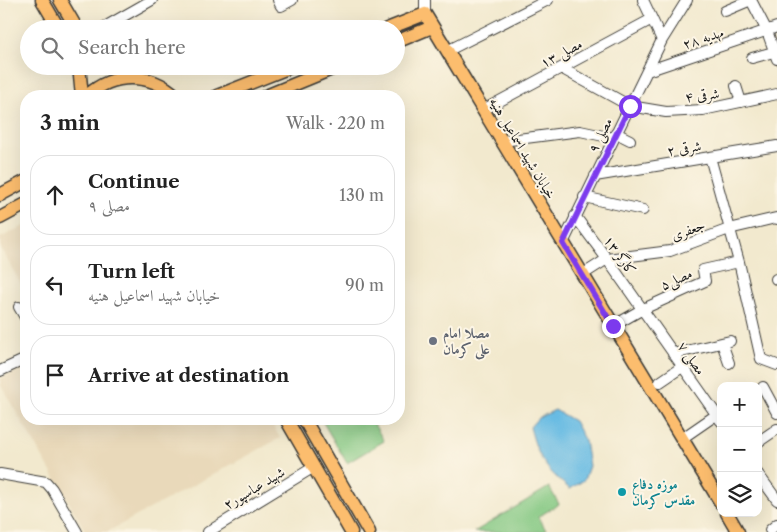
<!DOCTYPE html>
<meta charset="utf-8">
<style>
body{margin:0;font-family:"Libre Caslon Text",Amiri,serif;background:#f2f2f2;color:#222}
.controls{position:absolute;right:15px;bottom:15px;display:grid;overflow:hidden;border-radius:10px;box-shadow:0 5px 20px #0002}
.controls button{width:45px;height:45px;display:grid;place-items:center;padding:0;border:0;border-bottom:1px solid #e0e0e0;background:#fff;color:#222;font:25px sans-serif}
.stop{position:absolute;width:15px;height:15px;margin:-11px;border:4px solid #7c3aed;border-radius:50%;background:#fff}
.stop.end{background:#7c3aed;border-color:#fff;box-shadow:0 1px 5px #0008}
.list{margin:0;padding:0;list-style:none}
h2{display:flex;justify-content:space-between;align-items:center;height:65px;margin:0;padding:0 20px;font-size:21px}
h2 small{font-size:16px;font-weight:400;color:#767676}
.list li{display:grid;grid-template-columns:32px 1fr auto;gap:15px;align-items:center;box-sizing:border-box;height:80px;margin:0 10px 10px;padding:0 10px;border:1px solid #e0e0e0;border-radius:20px}
.list b{display:block;font-size:19px;white-space:nowrap}
.list p{margin:0;font-size:16px;white-space:nowrap;color:#767676}
.list em{font-size:16px;font-style:normal;color:#767676}
.icon{flex:none;width:28px;height:28px;fill:none;stroke:currentColor;stroke-width:2;stroke-linecap:round;stroke-linejoin:round}
.map{position:relative;flex:none;width:777px;height:532px;overflow:hidden}
.search{position:absolute;background:#fff;box-shadow:0 5px 20px #0002;left:20px;top:20px;width:385px;height:55px;display:flex;align-items:center;gap:12px;box-sizing:border-box;padding:0 18px;border-radius:28px;color:#767676;font-size:19px}
.panel{position:absolute;background:#fff;box-shadow:0 5px 20px #0002;left:20px;top:90px;width:385px;height:335px;border-radius:20px}
.map>svg:first-child{display:block}
</style>
<div class="map">
<svg width="777" height="532" viewBox="0 0 777 532">
<rect width="100%" height="100%" fill="#fcf5e5"/>
<filter id="ink" filterUnits="userSpaceOnUse"><feTurbulence type="fractalNoise" baseFrequency=".02" numOctaves="2"/><feDisplacementMap in="SourceGraphic" scale="10" xChannelSelector="R" yChannelSelector="G"/><feConvolveMatrix kernelMatrix="1 2 1 2 8 2 1 2 1" color-interpolation-filters="sRGB"/></filter>
<filter id="wash" filterUnits="userSpaceOnUse"><feTurbulence type="fractalNoise" baseFrequency=".0096" numOctaves="4" result="noise"/><feDisplacementMap in="SourceGraphic" scale="20" xChannelSelector="R" yChannelSelector="G"/><feGaussianBlur stdDeviation="1.12" result="paint"/><feColorMatrix in="noise" values="0 0 0 0 0 0 0 0 0 0 0 0 0 0 0 0 0 1.4 0 .05"/><feComposite in="paint" operator="in"/></filter>
<g filter="url(#wash)">
<rect width="100%" height="100%" fill="#f2e9ce"/>
<path fill="#e9d9ba" d="M26,225V294L0,246V238Z
M26,367V419H269L280,438L107,532H86L0,384V379Z"/>
<path fill="#82c781" stroke="#4f724e" d="M321,419H371L384,441L347,463Z
M549,487L559,504L538,517L546,530L542,532H474Z"/>
<path fill="#67bbe3" stroke="#426c80" d="M555,410L574,421L585,441L589,466L584,480L570,489C545,469 538,458 530,427L538,418Z"/>
</g>
<g filter="url(#ink)">
<g fill="none" stroke-linecap="round" stroke-linejoin="round">
<defs>
<path id="minor" d="M278,0L281,6L292,0
M643,0L662,40
M751,0L767,31L777,59
M725,11L751,0
M425,14V0
M101,29L152,0
M447,51L548,0
M752,58L777,51
M561,68L630,106L666,112L703,110L777,94
M647,71L777,27
M736,86L741,102
M483,110L652,19
M616,133L630,140
M502,141L580,131L613,138
M710,157L739,262L761,359L777,365
M595,176L777,146
M584,197L643,210
M575,216L607,259L721,421
M563,243L662,40L687,0
M582,275L607,259L670,251L729,229L776,218L777,219
M776,279H777
M19,307L26,319
M613,326L641,310L705,281L703,270L739,262
M722,343L729,363
M673,354L730,341
M0,371L26,359
M660,382L682,367
M763,387L777,413
M687,435L716,415
M758,442L777,429
M0,474L46,482L52,489L77,532
M758,474L777,500
M770,530L777,524
M208,532L314,467"/>
<path id="major" d="M42,0L59,29
M60,0L77,29
M387,29L425,14L721,503
M396,42L432,27
M79,66L82,96
M112,66L132,77
M87,96C113,72 150,72 176,96
M217,96L293,66
M266,96L339,66
M0,195L26,181
M0,218L26,204
M286,419L351,532
M304,419L369,532
M727,513L738,532"/>
</defs>
<use href="#minor" stroke="#3c3b37" stroke-width="12"/>
<use href="#major" stroke="#3c3b37" stroke-width="15"/>
<use href="#minor" stroke="#fff" stroke-width="10"/>
<use href="#major" stroke="#fcbd6e" stroke-width="12"/>
</g>
</g>
<g fill="none" stroke-linecap="round" stroke-linejoin="round" filter="url(#ink)">
<path stroke="#7c3aed" stroke-width="6" d="M613,326L563,243L630,106"/>
</g>
<circle fill="#6b7280" stroke="#fcf5e5" stroke-width="2" cx="433" cy="341" r="5"/>
<circle fill="#0f9aa8" stroke="#fcf5e5" stroke-width="2" cx="622" cy="492" r="5"/>
<g text-anchor="middle" dominant-baseline="central" stroke-width="4" stroke-linejoin="round" paint-order="stroke">
<g font-size="14" fill="#1c1c1c" stroke="#fcf5e5">
<text transform="translate(703 38) rotate(-18)">مهدیه ۲۸</text>
<text transform="translate(561 53) rotate(-28)">مصلی ۱۳</text>
<text transform="translate(702 95) rotate(-7)">۴ شرقی</text>
<text transform="translate(600 135) rotate(-63)">مصلی ۹</text>
<text transform="translate(523 148) rotate(59)">خیابان شهید اسماعیل هنیه</text>
<text transform="translate(684 148) rotate(-9)">۲ شرقی</text>
<text transform="translate(688 230) rotate(-20)">جعفری</text>
<text transform="translate(620 255) rotate(55)">کارگر ۱۳</text>
<text transform="translate(676 279) rotate(-24)">مصلی۵</text>
<text transform="translate(692 358) rotate(55)">مصلی ۷</text>
<text transform="translate(254 488) rotate(-31)">شهید عباسپور۲</text>
</g>
<g font-size="14" font-weight="bold" fill="#5b616d" stroke="#fcf5e5" text-anchor="start">
<text x="443" y="333">مصلا امام<tspan x="443" dy="16">علی کرمان</tspan></text>
</g>
<g font-size="14" font-weight="bold" fill="#0d838f" stroke="#fcf5e5" text-anchor="start">
<text x="632" y="484">موزه دفاع<tspan x="632" dy="16">مقدس کرمان</tspan></text>
</g>
</g>
</svg>
<div class="controls">
<button>+</button>
<button>−</button>
<button><svg class="icon" aria-label="layers" viewBox="0 0 24 24"><path d="M12 4l9 5-9 5-9-5zM3 14l9 5 9-5"/></svg></button>
</div>
<div class="stop" style="left:630px;top:106px"></div>
<div class="stop end" style="left:613px;top:326px"></div>
<div class="search"><svg class="icon" aria-label="search" viewBox="0 0 24 24"><circle cx="10" cy="10" r="6"/><path d="M15 15l6 6"/></svg>Search here</div>
<section class="panel">
<h2>3 min<small>Walk · 220 m</small></h2>
<ul class="list">
<li><svg class="icon" aria-label="ahead" viewBox="0 0 24 24"><path d="M12 20V5M6 11l6-6 6 6"/></svg><div><b>Continue</b><p>مصلی ۹</p></div><em>130 m</em></li>
<li><svg class="icon" aria-label="left" viewBox="0 0 24 24"><path d="M17 20v-9H6M10 6l-5 5 5 5"/></svg><div><b>Turn left</b><p>خیابان شهید اسماعیل هنیه</p></div><em>90 m</em></li>
<li><svg class="icon" aria-label="arrive" viewBox="0 0 24 24"><path d="M6 21V4h12l-3 4 3 4H6"/></svg><div><b>Arrive at destination</b></div></li>
</ul>
</section>
</div>
